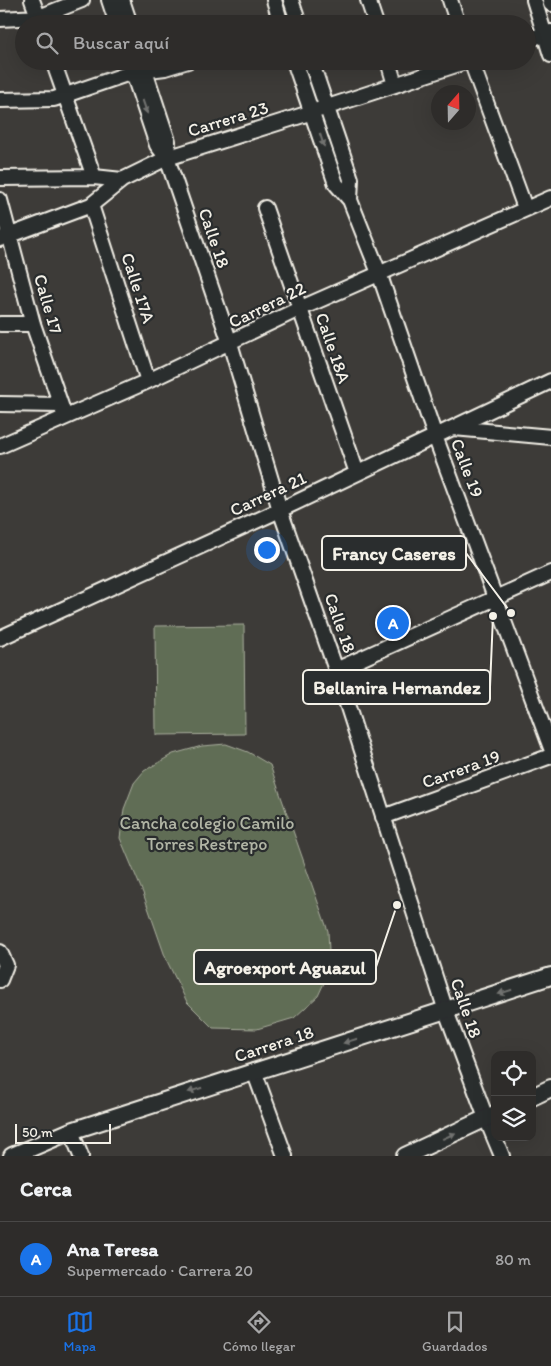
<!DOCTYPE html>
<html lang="es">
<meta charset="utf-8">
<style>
body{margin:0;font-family:Itim,sans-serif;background:#363432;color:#f1f3f6}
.controls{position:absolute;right:15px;bottom:15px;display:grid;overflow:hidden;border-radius:10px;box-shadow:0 5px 20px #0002}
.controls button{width:45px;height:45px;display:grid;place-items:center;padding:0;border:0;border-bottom:1px solid #494847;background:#2e2c2a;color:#f1f3f6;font:25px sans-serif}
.compass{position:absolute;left:431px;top:85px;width:45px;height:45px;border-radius:50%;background:#2e2c2a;box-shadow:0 5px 20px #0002;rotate:20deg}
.scale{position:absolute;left:15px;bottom:12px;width:96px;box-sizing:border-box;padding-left:5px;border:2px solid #f4f1e8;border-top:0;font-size:14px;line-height:18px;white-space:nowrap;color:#f4f1e8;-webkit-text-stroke:4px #2a2d2e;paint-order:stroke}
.you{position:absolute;left:266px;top:549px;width:18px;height:18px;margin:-12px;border:4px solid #fff;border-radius:50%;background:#1a73e8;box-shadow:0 0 0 8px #1a73e833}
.badge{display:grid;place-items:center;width:32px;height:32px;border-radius:50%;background:#1a73e8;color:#fff;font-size:16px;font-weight:700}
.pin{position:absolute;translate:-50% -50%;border:2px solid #fff;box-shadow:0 1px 5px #0006}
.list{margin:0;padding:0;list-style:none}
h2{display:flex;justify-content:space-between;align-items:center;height:65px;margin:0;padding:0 20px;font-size:21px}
h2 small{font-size:16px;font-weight:400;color:#a7a7a8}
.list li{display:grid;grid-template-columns:32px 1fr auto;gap:15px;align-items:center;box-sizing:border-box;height:75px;padding:0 20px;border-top:1px solid #494847}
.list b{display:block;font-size:19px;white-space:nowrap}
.list p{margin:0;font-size:16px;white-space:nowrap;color:#a7a7a8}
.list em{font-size:16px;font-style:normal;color:#a7a7a8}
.icon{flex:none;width:28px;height:28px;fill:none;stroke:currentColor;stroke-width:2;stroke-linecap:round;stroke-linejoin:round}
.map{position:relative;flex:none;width:551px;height:1156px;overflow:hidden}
.search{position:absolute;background:#2e2c2a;box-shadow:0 5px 20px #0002;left:15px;right:15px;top:15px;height:55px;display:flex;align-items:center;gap:12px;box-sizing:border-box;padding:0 18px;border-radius:28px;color:#a7a7a8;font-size:19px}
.sheet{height:140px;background:#2e2c2a}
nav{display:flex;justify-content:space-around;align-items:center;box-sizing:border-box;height:70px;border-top:1px solid #494847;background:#2e2c2a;font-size:14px;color:#a7a7a8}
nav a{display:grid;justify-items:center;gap:2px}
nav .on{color:#1a73e8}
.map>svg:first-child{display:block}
</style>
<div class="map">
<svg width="551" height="1156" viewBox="0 0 551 1156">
<rect width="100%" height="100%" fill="#3d3b38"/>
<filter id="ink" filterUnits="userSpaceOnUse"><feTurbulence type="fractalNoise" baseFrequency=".02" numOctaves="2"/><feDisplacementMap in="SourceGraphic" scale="10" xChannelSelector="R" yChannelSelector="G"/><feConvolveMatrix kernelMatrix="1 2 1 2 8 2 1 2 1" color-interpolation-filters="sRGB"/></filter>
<g filter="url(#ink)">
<path fill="#616d55" stroke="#aaaf9e" d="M244,625L245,734L156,735L155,626Z
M226,744L248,752L270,765L328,931L330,970L318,996L294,1018L257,1029L213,1028L187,1002L166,959L143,893L120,838L124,809L134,783L144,771L173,754L202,746Z"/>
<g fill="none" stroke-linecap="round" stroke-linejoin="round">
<defs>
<path id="minor" d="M32,0L41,24
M109,0L117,24
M122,0L130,24
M274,0L281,24
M291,0L299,24
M368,0L376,24
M450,0L458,24
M534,0L551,55
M550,0L551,4
M0,19L39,17L82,0
M527,40L551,32
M53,61L94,177
M129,61L157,145L167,158L230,343L280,510L336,670L446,1011L486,1118L502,1156
M294,61L336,184L350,200L379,273L435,436L551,748
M311,61L351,179L350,200
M388,61L395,85
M471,61L525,208
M142,62L168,141L167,158
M0,100L54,99L133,72L165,68L188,61
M0,178L94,177L122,180
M0,200L33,324L65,417
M91,205L148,381
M265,208L357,473
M0,239L91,205L122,180L167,158L300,116L468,61
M0,324H33
M0,404L60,405
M454,428L551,437
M0,446L148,381L299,309L551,198
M0,638L280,510L551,381
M336,670L551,573
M383,817L551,756
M0,952L6,965L0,980
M254,1071L285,1156
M71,1131L81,1156"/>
<path id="tertiary" d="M532,1097L551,1088
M12,1156L71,1131L551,976
M405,1156L495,1114"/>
</defs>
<use href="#minor" stroke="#f4f1e8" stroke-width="18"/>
<use href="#tertiary" stroke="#f4f1e8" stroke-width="20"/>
<use href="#minor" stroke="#2a2d2e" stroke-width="14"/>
<use href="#tertiary" stroke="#2a2d2e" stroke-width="16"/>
</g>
<defs><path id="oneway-solid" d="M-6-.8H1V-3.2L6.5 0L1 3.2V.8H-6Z" transform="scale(1.25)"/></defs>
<g fill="#71726f">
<use href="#oneway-solid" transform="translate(145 107) rotate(71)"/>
<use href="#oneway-solid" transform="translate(322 140) rotate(72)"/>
<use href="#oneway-solid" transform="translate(505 992) rotate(162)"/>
<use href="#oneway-solid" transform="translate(350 1041) rotate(163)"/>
<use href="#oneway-solid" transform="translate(195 1090) rotate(162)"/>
<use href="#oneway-solid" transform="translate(449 1136) rotate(-25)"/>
</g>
</g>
<g text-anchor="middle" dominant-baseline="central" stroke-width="4.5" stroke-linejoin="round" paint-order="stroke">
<g font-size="18" fill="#f4f1e8" stroke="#2a2d2e">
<text transform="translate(228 119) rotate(-17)">Carrera 23</text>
<text transform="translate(214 238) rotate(71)">Calle 18</text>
<text transform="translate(138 288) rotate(72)">Calle 17A</text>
<text transform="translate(48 304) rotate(74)">Calle 17</text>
<text transform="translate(267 305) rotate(-26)">Carrera 22</text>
<text transform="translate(333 348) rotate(71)">Calle 18A</text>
<text transform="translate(467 468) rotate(69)">Calle 19</text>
<text transform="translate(268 494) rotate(-25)">Carrera 21</text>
<text transform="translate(340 623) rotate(71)">Calle 18</text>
<text transform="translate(461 769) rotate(-20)">Carrera 19</text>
<text transform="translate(466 1008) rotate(71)">Calle 18</text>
<text transform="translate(274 1044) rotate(-18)">Carrera 18</text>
</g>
<g font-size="18" fill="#b2b6a6" stroke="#2a2d2e">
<text x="207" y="823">Cancha colegio Camilo<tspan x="207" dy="21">Torres Restrepo</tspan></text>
</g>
</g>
<path fill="none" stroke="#f4f1e8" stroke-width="2" d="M511 613L466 553M493 616L490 687M397 905L376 967"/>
<g fill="#f4f1e8" stroke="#2a2d2e" stroke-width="2">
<circle cx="511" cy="613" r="5"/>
<circle cx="493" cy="616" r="5"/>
<circle cx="397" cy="905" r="5"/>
</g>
<g fill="#2a2d2e" stroke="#f4f1e8" stroke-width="2">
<rect x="322" y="536" width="144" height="34" rx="5"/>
<rect x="303" y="670" width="187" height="34" rx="5"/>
<rect x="194" y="950" width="182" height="34" rx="5"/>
</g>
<g font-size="19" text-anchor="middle" font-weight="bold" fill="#f4f1e8">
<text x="394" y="560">Francy Caseres</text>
<text x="397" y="694">Bellanira Hernandez</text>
<text x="285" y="974">Agroexport Aguazul</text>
</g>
</svg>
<div class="controls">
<button><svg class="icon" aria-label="locate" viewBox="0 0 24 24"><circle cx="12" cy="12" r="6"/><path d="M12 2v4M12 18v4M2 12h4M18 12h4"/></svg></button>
<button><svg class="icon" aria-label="layers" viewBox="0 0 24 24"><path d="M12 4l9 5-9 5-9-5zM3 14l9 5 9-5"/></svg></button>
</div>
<svg class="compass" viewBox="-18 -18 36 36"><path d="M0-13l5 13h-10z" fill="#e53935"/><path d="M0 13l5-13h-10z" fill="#a7a7a8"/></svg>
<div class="scale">50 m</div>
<div class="you"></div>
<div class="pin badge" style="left:393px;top:623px">A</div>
<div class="search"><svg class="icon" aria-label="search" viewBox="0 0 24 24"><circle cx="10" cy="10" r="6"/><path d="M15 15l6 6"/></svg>Buscar aquí</div>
</div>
<section class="sheet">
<h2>Cerca<small></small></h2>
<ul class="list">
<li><span class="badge">A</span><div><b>Ana Teresa</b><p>Supermercado · Carrera 20</p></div><em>80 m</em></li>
</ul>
</section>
<nav>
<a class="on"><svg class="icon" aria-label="map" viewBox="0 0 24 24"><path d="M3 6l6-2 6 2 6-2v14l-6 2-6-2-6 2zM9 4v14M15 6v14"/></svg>Mapa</a>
<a><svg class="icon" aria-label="directions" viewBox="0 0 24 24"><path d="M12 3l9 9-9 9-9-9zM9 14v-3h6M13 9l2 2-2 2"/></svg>Cómo llegar</a>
<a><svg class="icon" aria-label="saved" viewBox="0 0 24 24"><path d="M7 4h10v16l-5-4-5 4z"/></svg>Guardados</a>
</nav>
